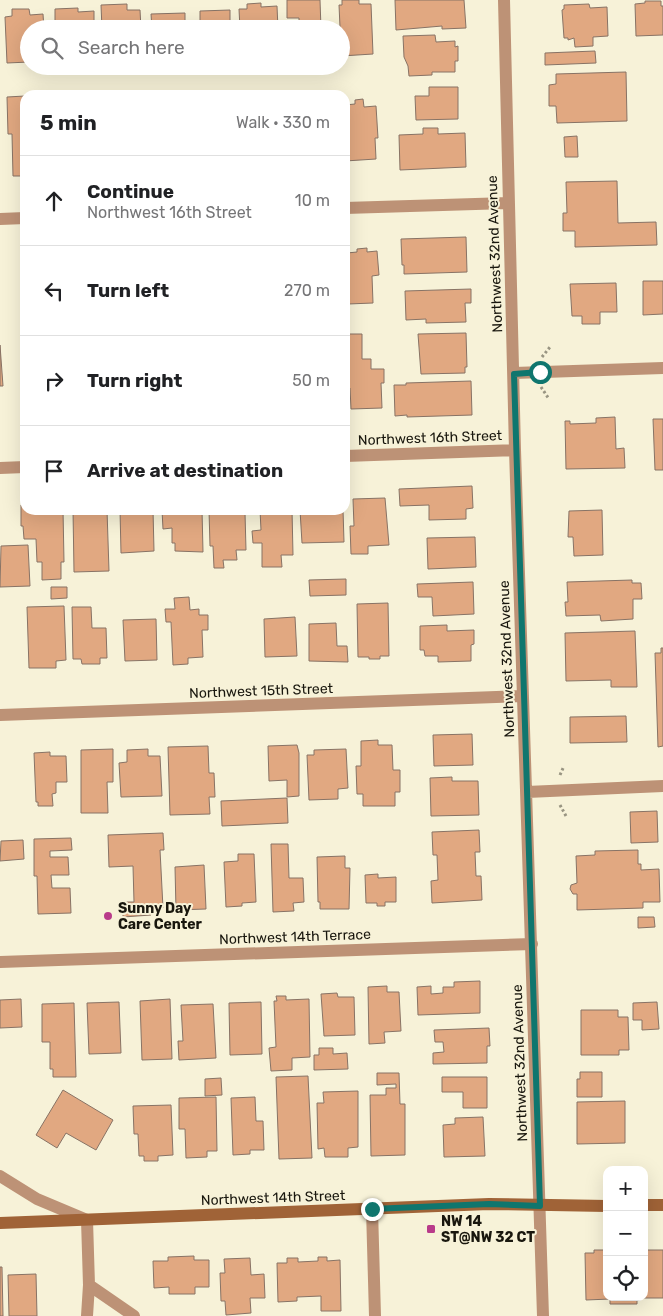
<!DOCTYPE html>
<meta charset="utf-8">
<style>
body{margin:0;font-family:Rubik,sans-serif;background:#f6f6f6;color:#202124}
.controls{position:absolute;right:15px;bottom:15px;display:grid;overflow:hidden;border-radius:10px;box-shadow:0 5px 20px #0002}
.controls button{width:45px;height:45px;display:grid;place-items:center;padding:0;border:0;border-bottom:1px solid #e0e0e0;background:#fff;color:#202124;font:25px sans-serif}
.stop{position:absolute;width:15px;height:15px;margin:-11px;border:4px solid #0f766e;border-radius:50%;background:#fff}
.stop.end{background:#0f766e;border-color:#fff;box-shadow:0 1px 5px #0008}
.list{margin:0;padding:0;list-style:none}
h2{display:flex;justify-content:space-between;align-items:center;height:65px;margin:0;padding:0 20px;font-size:21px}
h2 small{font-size:16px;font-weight:400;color:#757577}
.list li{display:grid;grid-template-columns:32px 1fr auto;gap:15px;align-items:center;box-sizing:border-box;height:90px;padding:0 20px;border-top:1px solid #e0e0e0}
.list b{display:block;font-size:19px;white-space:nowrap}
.list p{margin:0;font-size:16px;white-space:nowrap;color:#757577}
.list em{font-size:16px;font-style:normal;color:#757577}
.icon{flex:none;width:28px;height:28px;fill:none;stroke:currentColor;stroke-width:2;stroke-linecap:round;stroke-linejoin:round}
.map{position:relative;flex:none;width:663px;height:1316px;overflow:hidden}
.search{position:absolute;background:#fff;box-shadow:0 5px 20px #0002;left:20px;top:20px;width:330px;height:55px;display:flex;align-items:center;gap:12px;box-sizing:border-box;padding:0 18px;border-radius:28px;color:#757577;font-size:19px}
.panel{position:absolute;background:#fff;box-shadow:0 5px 20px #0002;left:20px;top:90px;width:330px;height:425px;border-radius:15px}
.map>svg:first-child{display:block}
</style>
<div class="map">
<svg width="663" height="1316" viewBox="0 0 663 1316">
<rect width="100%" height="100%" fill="#f7f2d8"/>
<path fill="#e1a881" stroke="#887365" d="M287,0H320L321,29H299V18H287Z
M342,0H359V4H371L373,54L341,56V29H336V27H340L339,5H342Z
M395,0H464L466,28L442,29V26L396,30Z
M645,1H661V6H663V35L636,36L635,4L645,3Z
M261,3V7L277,6L278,29H240L239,9H247V4Z
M127,4V10H140L141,29H102L101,5Z
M589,4L590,8L607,7L608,36L593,37V46L575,47L574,38L568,40V38H564L562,10L564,9V5Z
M78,8V12L94,11V29H55V9Z
M12,9H29L30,15L43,14L44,29H29V62L7,63L5,17L12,16Z
M230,10V29H200V11Z
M185,13V29H152L151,14Z
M435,35L436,42L455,41V47L458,46V61H455V72H432V75L409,76L408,66L404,57L403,36Z
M595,51L596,63L545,65V53Z
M152,66H186V71L152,72Z
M626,72L627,121L557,123L556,106H549V85L556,84V74Z
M429,87H458V119L416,120L415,96H429Z
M25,96V176H13L12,134H8L7,97Z
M363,99L364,107L376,106L378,138H375L376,159L345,161V105L355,104V100Z
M423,128H438V134L465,133L466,167L400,170L399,135L423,134Z
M577,136L578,157H565L564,137Z
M617,181L618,223L656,222L657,245L575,247V231H563V213H567L566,182Z
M466,237L467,272L404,274V265H402L401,239Z
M367,248V252L377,251L379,275L372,276L373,303L348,304L347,253L357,252V249Z
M643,281H663V314L643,315Z
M616,283L617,312H600V324H582V316H572L570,284Z
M471,289V303H465L466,322L426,323V319L406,320L405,291Z
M466,333L467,367H465V373L421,374L418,334Z
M345,334H362V359H371V369H384V383H381L382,408L351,409L350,388H348V372H345Z
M0,345L3,386H0Z
M21,369H25V420H23Z
M471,381L472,415L407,417V415L395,416L394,385H406V383Z
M615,417L616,449L624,448L625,468L566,469L565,421H570V424L596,423V418Z
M653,419H663V470H655Z
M472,486L473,508L466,509V519L429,520V505L400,506L399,489Z
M385,498L389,545L368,546V554H351L350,526H354L353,499Z
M21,505H25V510H63L64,562H61V579L42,580V562H37L36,539H24L23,526H21Z
M73,510H107L109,571L74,572Z
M120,510H153L154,551L121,553Z
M162,510H202L203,552L175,551V543H172V528L163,529Z
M209,510H235V513H245L246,550H236L237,560H223L224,568H214L213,546H210Z
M260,510H292L293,555H281L282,567H262V543H253L252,531L261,530Z
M300,510H343L344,542L302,543Z
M602,510L603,555L574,556L573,537H568L569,511Z
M475,537L476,567L428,569L427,538Z
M28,545L30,586L0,587L1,546Z
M346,579V595L310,596L309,580Z
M632,580V583H641L642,599H633V619L601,621L600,615L566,616L565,602H568L567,582Z
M473,582L474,614L433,616L432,597H418L417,584Z
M51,587H67V598L51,599Z
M189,597L190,610L199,609V615H208V630H202L203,657L188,658V664L173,665L171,622H166L165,609H175L174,598Z
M388,603L389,656H380V659H369V657H358L357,604Z
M64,606L66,660L56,661V668H29L27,607Z
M72,607H91L92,628H106L107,658H100V664H82L81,659H73Z
M295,617L297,656L265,657L264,619Z
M156,619L157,660L125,661L123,620Z
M336,623L337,646H347L348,662L309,661V624Z
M447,625V631L474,630V644L471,645V661L438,662V656H425L424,650H420V626Z
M635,631L637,687H611V680L566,681L565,633Z
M661,648H663V746L658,747L655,653H661Z
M626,716L627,742L570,743V717Z
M472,734L473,765L434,766L433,735Z
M378,740V745H392L393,770H400V792H395V806H363V794H357L356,766H361V741Z
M297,745L299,753V796L287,797V780L269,781L268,746Z
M208,746L209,773H214L215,797H209L210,814L170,815L168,747Z
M113,749V782H107L108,813H81V750Z
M148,749V756H160L162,796L121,797L119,763L127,762V750Z
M346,749L348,788L338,789V799L309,800L307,755H314V750Z
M50,752V756H66L67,782H56V793L52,794L53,806H38V802H36L34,753Z
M452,777V781H478L479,815L431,816L430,778Z
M287,798L288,823L222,826L221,801Z
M657,811L658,842L631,843L630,812Z
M479,830L480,852H475L476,876H481L482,900L432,903L431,881L438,880L437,855H433L432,832Z
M163,833L164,850H160L163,908H151V915L123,917V902H134L133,866L109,867L108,835Z
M71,838L72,850L50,851V857H68L69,875H51L52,888H70L71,913L38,914L37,876H34V839Z
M23,840L24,859L0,861L1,841Z
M271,844H288L289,878H303L304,902L293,903L294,911L273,912Z
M638,850V864H641V870L659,869L660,902H643V908L577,910V894H573L570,889L571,885L577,883L576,856L595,855V851Z
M238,854H254L256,902L242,903V906L226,907L224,862L238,861Z
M345,856V868H350L349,909H320V902H318L317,857Z
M204,865L206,909L176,910L175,867Z
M378,874V878L396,877V902H385V906H377V903H366L365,875Z
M638,917H654L655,927L638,928Z
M480,981V1013L418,1015L417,987L431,986V994L443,993V987H454V982Z
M387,986V992H399L401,1031L384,1032L385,1043L369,1044L368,987Z
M337,993L338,997H354L355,1035L324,1036L321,994Z
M276,996H286V1000L309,999L310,1057L292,1058V1070L271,1071L269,1048L276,1047L274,1001H277Z
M21,999L22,1027L0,1028V1000Z
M170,999L172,1059L142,1060L140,1001Z
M119,1002L121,1053L89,1054L87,1003Z
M261,1002L262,1054L230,1055L229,1003Z
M657,1002L659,1029L642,1030V1020H633V1003Z
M74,1003L76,1077H53V1069H50V1042H42V1004Z
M213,1004L216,1058L179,1060L178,1041H183L181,1005Z
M581,1010H618V1017H628L629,1050H619V1055H581Z
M489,1028L490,1046H487V1063L433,1064V1053L444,1052L443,1042H435L434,1030Z
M319,1048H333V1054L347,1053L348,1069L314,1070V1055H319Z
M580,1072H602V1097H577V1079H580Z
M377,1073H399L400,1104H405V1155L371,1156L370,1095H386V1088H396V1084L377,1085Z
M308,1076L312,1158L279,1159L276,1077Z
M442,1077H487V1108H463V1092H442Z
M221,1078L222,1095L205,1096V1079Z
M63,1090L113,1120L96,1150L66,1133L57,1148L36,1135Z
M358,1091V1147L348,1148V1157H325L324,1148L318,1149L317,1103H324L323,1092Z
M216,1097L217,1151H207V1157L186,1158L185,1129H179V1098Z
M255,1097L256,1121H263L264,1150H250V1154L233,1155L231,1098Z
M625,1101V1143L577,1144V1102Z
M171,1105L173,1155L158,1156V1161H144V1156H139L138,1134H134L133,1106Z
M483,1117L485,1156L444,1157L443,1125L455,1124V1118Z
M594,1250H607V1297H644V1250H663V1298H637V1304H610V1299L586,1300L585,1253H594Z
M194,1256V1260H209V1287H195V1294H169V1287L154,1288L153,1261H168V1257Z
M318,1257H327V1261L340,1260L341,1311H321V1296L297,1297V1301L278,1302L277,1263H287V1258H298V1262L318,1261Z
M250,1258L251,1275L264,1274L265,1298H250L251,1313L226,1315L225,1301H221L220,1273H225L224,1259Z
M0,1267H2L3,1316H0Z
M36,1274L37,1316H9L8,1275Z"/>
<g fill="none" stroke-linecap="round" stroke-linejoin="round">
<path stroke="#999582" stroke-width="3" stroke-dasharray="2.5 2.5" stroke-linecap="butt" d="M542,357L550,347
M541,387L549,399
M560,775L564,766
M560,805L566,816"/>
<path stroke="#bd9276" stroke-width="12" d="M504,0L515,450L543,1316
M345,208L508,203
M0,219L25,218
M514,373L663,368
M345,456L515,450
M0,468L25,467
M0,715L523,696
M527,792L663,786
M0,962L532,944
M0,1176L37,1199L87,1220L89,1285L87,1316
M372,1209L375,1316
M89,1285L134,1316"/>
<path stroke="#a06337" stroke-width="12" d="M644,1205H663
M0,1223L489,1204L607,1206"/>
</g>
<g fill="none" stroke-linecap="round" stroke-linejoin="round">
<path stroke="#0f766e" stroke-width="6" d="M372,1209L489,1204L540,1206L514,374L540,372"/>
</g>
<g fill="#b93b8a" stroke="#f7f2d8" stroke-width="2">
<circle cx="108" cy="916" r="5"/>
<rect x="426" y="1224" width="10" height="10" rx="2.5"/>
</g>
<g text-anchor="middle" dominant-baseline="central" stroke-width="4" stroke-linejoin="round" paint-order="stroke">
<g font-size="14" fill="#19170e" stroke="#f7f2d8">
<text transform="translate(495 254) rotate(-92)">Northwest 32nd Avenue</text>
<text transform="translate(430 438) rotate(-2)">Northwest 16th Street</text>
<text transform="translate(507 659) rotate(-92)">Northwest 32nd Avenue</text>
<text transform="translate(261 691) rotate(-2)">Northwest 15th Street</text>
<text transform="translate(295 937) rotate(-2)">Northwest 14th Terrace</text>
<text transform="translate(520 1063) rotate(-92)">Northwest 32nd Avenue</text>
<text transform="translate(273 1198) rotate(-2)">Northwest 14th Street</text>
</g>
<g font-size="14" font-weight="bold" fill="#19170e" stroke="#f7f2d8" text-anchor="start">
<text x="118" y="908">Sunny Day<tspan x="118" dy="16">Care Center</tspan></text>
<text x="441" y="1221">NW 14<tspan x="441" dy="16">ST@NW 32 CT</tspan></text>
</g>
</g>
</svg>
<div class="controls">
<button>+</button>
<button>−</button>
<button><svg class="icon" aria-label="locate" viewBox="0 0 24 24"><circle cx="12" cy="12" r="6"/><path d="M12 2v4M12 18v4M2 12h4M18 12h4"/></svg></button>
</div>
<div class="stop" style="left:540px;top:372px"></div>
<div class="stop end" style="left:372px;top:1209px"></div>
<div class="search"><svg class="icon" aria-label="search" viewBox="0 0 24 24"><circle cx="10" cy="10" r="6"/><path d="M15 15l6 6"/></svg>Search here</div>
<section class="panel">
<h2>5 min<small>Walk · 330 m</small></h2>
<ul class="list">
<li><svg class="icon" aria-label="ahead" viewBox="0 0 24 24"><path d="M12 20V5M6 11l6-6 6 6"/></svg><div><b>Continue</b><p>Northwest 16th Street</p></div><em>10 m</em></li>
<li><svg class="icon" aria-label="left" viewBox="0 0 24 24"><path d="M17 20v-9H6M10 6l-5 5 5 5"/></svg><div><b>Turn left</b></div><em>270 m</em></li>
<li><svg class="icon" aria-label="right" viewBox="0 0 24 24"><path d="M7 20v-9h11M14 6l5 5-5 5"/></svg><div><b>Turn right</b></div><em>50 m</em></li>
<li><svg class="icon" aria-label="arrive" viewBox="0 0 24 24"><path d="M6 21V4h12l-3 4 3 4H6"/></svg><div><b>Arrive at destination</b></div></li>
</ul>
</section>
</div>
